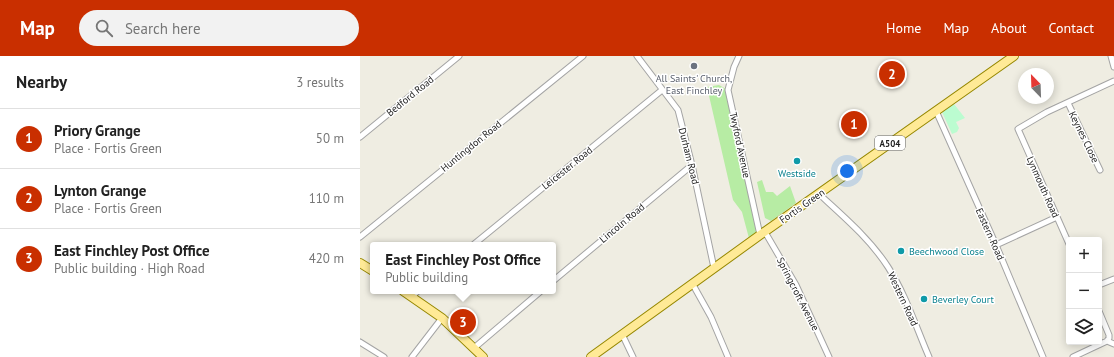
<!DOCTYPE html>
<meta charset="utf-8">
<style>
body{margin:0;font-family:"PT Sans",sans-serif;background:#f2f2f2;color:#222}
.controls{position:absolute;right:12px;bottom:12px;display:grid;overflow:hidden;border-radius:4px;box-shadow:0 2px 10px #0003}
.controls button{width:36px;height:36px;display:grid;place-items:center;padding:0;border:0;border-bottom:1px solid #e0e0e0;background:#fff;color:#222;font:20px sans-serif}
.compass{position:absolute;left:658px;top:12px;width:36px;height:36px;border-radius:50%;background:#fff;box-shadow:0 2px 10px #0003;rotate:337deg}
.you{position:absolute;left:487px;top:115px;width:14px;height:14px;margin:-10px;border:3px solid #fff;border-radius:50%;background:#1a73e8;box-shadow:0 0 0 6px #1a73e833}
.badge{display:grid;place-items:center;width:26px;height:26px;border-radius:50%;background:#c92f00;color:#fff;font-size:13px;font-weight:700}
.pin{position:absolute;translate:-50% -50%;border:2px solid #fff;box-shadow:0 1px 4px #0006}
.popup{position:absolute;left:10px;top:186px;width:186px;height:52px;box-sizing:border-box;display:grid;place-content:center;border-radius:4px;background:#fff;filter:drop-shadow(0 1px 3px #0005);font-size:13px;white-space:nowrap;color:#767676}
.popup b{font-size:15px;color:#222}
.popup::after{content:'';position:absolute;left:50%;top:100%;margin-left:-8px;border:8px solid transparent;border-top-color:#fff}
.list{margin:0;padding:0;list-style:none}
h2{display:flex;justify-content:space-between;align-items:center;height:52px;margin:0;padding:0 16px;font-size:17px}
h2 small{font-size:13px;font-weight:400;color:#767676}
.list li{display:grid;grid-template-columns:26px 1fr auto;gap:12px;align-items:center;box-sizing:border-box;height:60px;padding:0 16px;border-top:1px solid #e0e0e0}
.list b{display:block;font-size:15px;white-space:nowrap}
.list p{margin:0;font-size:13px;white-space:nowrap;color:#767676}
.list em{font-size:13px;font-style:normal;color:#767676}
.icon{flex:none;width:22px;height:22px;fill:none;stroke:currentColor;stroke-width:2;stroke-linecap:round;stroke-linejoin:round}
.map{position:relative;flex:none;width:754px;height:301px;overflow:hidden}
header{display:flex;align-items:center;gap:24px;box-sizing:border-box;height:56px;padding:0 20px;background:#c92f00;color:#fff}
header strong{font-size:19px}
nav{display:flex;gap:22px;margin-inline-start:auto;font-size:14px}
.search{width:280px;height:36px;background:#f2f2f2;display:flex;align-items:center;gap:10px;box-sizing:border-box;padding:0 14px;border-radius:22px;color:#767676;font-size:15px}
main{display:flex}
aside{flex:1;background:#fff}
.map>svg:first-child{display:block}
</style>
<header>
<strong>Map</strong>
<div class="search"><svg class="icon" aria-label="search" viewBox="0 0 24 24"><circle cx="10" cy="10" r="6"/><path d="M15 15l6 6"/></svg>Search here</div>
<nav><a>Home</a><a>Map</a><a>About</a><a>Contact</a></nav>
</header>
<main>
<aside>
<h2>Nearby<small>3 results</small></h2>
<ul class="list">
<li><span class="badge">1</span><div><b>Priory Grange</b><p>Place · Fortis Green</p></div><em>50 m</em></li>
<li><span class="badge">2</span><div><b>Lynton Grange</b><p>Place · Fortis Green</p></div><em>110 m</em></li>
<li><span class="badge">3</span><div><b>East Finchley Post Office</b><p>Public building · High Road</p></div><em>420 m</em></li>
</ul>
</aside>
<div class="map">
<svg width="754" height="301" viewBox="0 0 754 301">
<rect width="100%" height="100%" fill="#efede2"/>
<path fill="#b7eca4" d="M359,29L368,34L400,179L390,186L382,156L373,144L347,31Z
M402,124L406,136H413L417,140L430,130L436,147L411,165L405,162L397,126Z"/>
<path fill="#bbfcd0" d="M594,48L605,62L596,66L599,72L597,76L592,78L582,56Z"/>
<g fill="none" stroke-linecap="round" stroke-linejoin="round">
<defs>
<path id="minor" d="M277,0L318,54L332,109L354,212
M379,0L374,11L368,34L400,179
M751,0L754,11
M708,47L740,114
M576,55L636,189L683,301
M0,81L99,0
M459,138C484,161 510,183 528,211C546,239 556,271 569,301
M405,176L436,229L469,301
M0,181L223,0
M709,188L658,73L687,56L754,25
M113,189L302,34
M636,189L697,161
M193,225L332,109
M332,227L351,261L368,301
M739,229L754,223
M51,241L58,235
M739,255L749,279V282L747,285
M262,278L273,301
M747,285L754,288
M0,286L24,301
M114,292L181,235
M52,301L82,262
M713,301L747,285"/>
<path id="primary" d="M0,207L13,215
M43,235L82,262L123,301
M231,301L400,179L654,0"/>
</defs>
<use href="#minor" stroke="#a4a4a4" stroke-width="7"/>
<use href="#primary" stroke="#958700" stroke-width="10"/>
<use href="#minor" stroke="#fff" stroke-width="5"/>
<use href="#primary" stroke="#ffea96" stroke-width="8"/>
</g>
<circle fill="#6b7280" stroke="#fff" stroke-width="1.5" cx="334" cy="10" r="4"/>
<g fill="#0f9aa8" stroke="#fff" stroke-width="1.5">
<circle cx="437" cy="105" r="4"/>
<circle cx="541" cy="195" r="4"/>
<circle cx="564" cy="243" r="4"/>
</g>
<g text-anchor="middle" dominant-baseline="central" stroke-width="3" stroke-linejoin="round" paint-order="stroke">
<rect fill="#fff" stroke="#616161" stroke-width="1" x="515" y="80" width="30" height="14" rx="3"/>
<g font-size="9" font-weight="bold" fill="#1d1d1d">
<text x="530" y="87">A504</text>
</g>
<g font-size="10" fill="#5b616d" stroke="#fff">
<text x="334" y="22">All Saints' Church,<tspan x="334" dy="12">East Finchley</tspan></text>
</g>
<g font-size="10" fill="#1d1d1d" stroke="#fff">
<text transform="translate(50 40) rotate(-39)">Bedford Road</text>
<text transform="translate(724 81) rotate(64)">Keynes Close</text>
<text transform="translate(380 89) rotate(78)">Twyford Avenue</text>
<text transform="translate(111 90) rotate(-39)">Huntingdon Road</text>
<text transform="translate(329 100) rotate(76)">Durham Road</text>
<text transform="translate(207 112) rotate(-39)">Leicester Road</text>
<text transform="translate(683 131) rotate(66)">Lynmouth Road</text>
<text transform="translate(442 150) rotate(-35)">Fortis Green</text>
<text transform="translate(262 167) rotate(-40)">Lincoln Road</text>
<text transform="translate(630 178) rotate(66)">Eastern Road</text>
<text transform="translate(438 238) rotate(63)">Springcroft Avenue</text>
<text transform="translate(543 243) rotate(65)">Western Road</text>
</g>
<g font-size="10" fill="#0d838f" stroke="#fff" text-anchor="start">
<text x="437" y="117" text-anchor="middle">Westside</text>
<text x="549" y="195">Beechwood Close</text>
<text x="572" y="243">Beverley Court</text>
</g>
</g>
</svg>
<div class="controls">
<button>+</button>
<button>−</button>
<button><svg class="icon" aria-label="layers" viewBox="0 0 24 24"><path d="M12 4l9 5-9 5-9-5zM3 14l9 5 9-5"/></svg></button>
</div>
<svg class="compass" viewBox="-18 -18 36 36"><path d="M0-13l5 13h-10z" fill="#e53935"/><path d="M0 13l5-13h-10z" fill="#767676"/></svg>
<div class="you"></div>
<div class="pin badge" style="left:494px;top:68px">1</div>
<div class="pin badge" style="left:532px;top:18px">2</div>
<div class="pin badge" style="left:103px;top:266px">3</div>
<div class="popup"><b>East Finchley Post Office</b>Public building</div>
</div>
</main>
